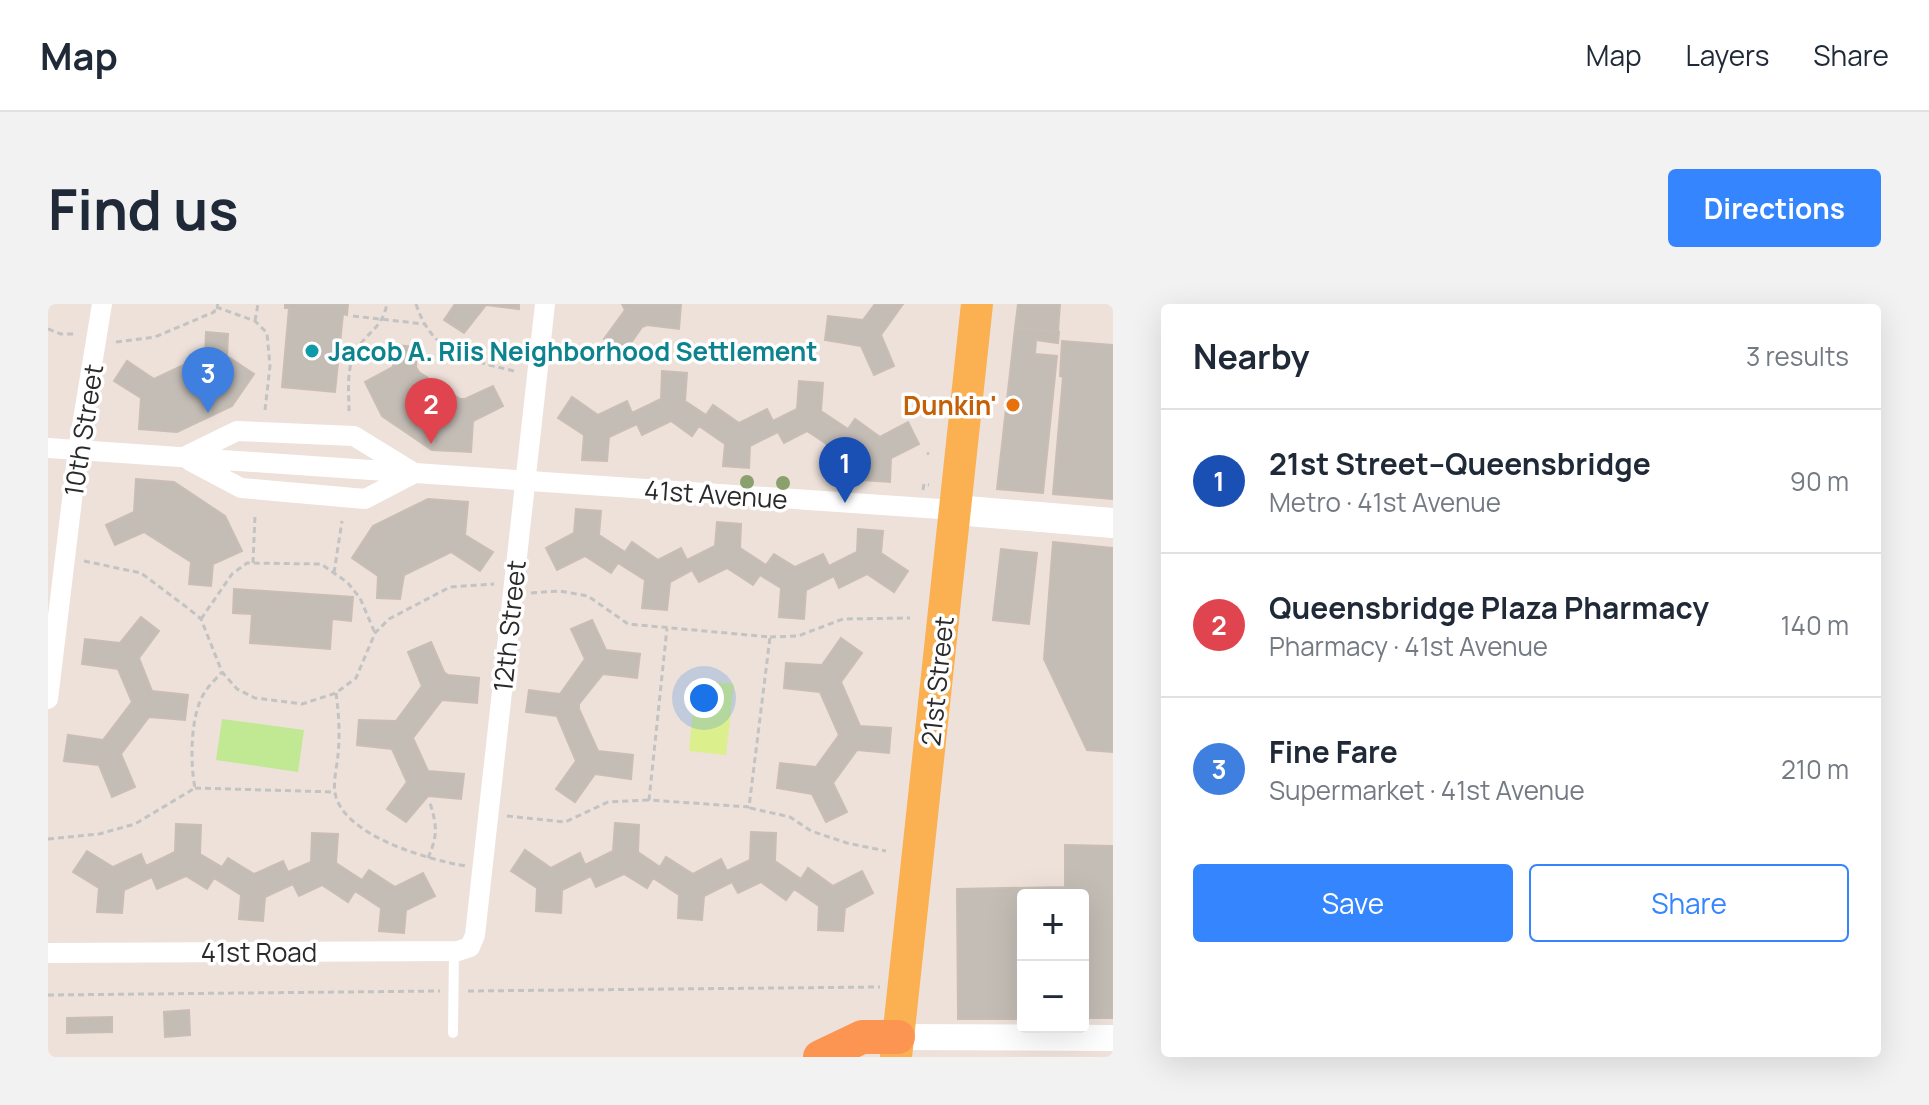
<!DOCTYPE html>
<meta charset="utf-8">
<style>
body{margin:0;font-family:Manrope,sans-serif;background:#f2f2f3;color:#1f2937}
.controls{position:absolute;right:24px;bottom:24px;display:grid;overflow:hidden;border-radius:8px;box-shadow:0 8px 32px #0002}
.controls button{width:72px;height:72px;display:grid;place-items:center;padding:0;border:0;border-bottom:2px solid #e0e1e3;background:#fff;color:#1f2937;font:40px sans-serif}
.you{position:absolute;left:656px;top:394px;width:28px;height:28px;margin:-20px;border:6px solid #fff;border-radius:50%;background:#1a73e8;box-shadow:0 0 0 12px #1a73e833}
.badge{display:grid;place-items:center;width:52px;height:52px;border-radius:50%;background:#3585ff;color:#fff;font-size:26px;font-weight:700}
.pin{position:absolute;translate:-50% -66px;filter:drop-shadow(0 2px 4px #0008)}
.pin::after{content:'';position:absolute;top:42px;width:28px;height:24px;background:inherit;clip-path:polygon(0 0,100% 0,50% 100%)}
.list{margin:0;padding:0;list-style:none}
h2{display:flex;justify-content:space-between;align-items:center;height:104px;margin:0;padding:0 32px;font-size:34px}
h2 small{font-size:26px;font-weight:400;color:#747a83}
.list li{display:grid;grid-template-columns:52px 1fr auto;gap:24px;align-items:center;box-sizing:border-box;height:144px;padding:0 32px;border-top:2px solid #e0e1e3}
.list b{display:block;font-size:30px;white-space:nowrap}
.list p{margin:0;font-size:26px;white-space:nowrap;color:#747a83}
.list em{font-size:26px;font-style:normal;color:#747a83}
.actions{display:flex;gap:16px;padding:24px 32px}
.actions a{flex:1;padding:18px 0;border:2px solid #3585ff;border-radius:8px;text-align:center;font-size:28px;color:#3585ff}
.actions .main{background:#3585ff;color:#fff}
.map{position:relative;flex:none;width:1065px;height:753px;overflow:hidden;border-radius:8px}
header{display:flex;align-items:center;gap:48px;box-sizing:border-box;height:112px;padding:0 40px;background:#fff;border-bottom:2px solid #e0e1e3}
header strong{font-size:38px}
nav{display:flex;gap:44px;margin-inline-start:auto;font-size:28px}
.intro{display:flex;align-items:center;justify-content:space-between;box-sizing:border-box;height:192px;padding:0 48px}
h1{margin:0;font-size:56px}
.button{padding:20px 36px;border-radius:8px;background:#3585ff;color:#fff;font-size:28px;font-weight:700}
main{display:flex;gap:48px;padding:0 48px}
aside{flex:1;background:#fff;border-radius:8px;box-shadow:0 8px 32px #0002}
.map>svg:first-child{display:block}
</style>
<header>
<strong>Map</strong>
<nav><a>Map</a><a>Layers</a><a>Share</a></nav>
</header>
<div class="intro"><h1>Find us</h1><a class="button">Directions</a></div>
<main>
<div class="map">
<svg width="1065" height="753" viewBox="0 0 1065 753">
<rect width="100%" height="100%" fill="#ede1da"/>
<path fill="#c1e892" d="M174,415L256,426L250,468L168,456Z"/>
<path fill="#dbf08d" d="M648,376L686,380L678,451L641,447Z"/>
<path fill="#c4bdb6" stroke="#c9bdb4" stroke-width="2" d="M237,0H300L299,11L295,10L287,88L234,83L241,4H237Z
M407,0H471V5L438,1L416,29L396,16Z
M574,0H633L631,25L599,21L594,23L576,49L556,35L577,6Z
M827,0H855L833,31L846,62L826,71L813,42L777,36L780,12L815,16Z
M970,0H1012L1010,28L967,24Z
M967,24L1011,28L1010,39L988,36L987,50L1009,52L995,189L949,185Z
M158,28L180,30L179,52L206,70L184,102L129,128L91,125L93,94L66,77L79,57L106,75L157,51Z
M1014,37L1065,41V195L1005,190L1015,73L1012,72Z
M346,41L369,43L368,63L371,68L412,95H417L445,82L455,102L425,117L423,148L384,146L334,112L317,78L345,63Z
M614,67L639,69L637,97L658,111L665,101L691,119L719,105L725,117L749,105L751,77L775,79L773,107L800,125L807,115L832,133L860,118L871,140L843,154L842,178L816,176L818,153L793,135L786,145L759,127L736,139L730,128L702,142L701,164L675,162L677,140L651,122L644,132L623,117L594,131L589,120L561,133L559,157L534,156L536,131L510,114L524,93L550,111L579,97L584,109L613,95Z
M88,175L126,178L177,212L194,247L165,260L163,282L141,280L143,258L96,228L67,241L58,221L86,208Z
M380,195L420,198L417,231L445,248L432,267L403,248L356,271L352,295L329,294L330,272L304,254L325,222Z
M528,205L553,207L551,231L577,248L584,238L610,256L633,244L639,256L667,242L669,218L693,220L692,244L718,261L726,250L747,263L775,250L781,262L809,248L810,225L835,227L833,249L860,267L846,288L819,270L791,284L786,272L758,286L756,315L731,313L733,284L712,271L705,281L679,264L651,278L644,266L622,278L619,306L594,304L597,276L570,259L563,269L537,252L509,266L498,244L526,229Z
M1005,238L1065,244V448L1039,446L996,355Z
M953,245L989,249L981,320L945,316Z
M186,285L305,293L303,317L284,315L282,345L202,339L204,310L185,309Z
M93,313L111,327L91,354L104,387L140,391L137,416L101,413L73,450L87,483L64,493L51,461L16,457L20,431L55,436L84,398L70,365L34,360L37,335L72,339Z
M544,316L558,346L592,350L589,374L555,370L531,400V405L550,447L585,451L583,475L547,470L527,498L508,485L528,457L509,412L478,408L481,386L512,390L537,355L523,325Z
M793,334L814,349L793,378L812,422L843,424L841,449L809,446L785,479L799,508L778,518L764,490L729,484L732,459L768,463L791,431L772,388L736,384L738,359L774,361Z
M383,338L396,368L400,371L431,374L429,399L394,396L365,434L380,467L416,470L413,495L380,492L358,518L339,505L359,478L344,445L309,441L311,416L348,417L374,382L360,348Z
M567,519L591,521L590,548L612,563L618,553L645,570L673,555L679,567L702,556L703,528L728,529L727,557L753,575L760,564L785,582L814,567L825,589L797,604L795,627L770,626L771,602L746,585L738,596L713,578L690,589L684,578L656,592L654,616L630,614L631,591L605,574L599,584L576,570L548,583L543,572L514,586L513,609L488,607L489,584L463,567L477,546L503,564L532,549L537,561L565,547Z
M128,520L153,521L152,550L174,563L180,554L206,570L235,557L240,568L263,558L264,529L290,530L288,559L314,576L321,566L347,583L375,569L387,592L358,606L356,629L331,627L333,604L307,587L300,598L274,581L251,592L245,580L217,593L215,617L191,615L193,591L166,574L159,585L138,572L109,585L104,573L76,586L74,609L49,608L51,584L25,568L39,547L65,563L93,550L98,562L127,548Z
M1017,541L1065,542V714H1035V591H975V715H910L909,585L1017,583Z
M141,706L142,731L117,733L116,708Z
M64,713V728L19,729V714Z"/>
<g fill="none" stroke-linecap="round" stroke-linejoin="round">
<path stroke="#c3c3c3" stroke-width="3" stroke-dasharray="6 4" stroke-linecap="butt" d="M368,0C385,52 423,56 470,68
M168,3L207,17L219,29L222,62L217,106
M305,12L376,20
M207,17L210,0
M0,25L13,30H28
M68,38L107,33L166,8L170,0
M301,107C301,88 298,66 307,49C318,27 333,27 339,0
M879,149L881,150
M875,186L876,180L881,181
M36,257L93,269L141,305L153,315L174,368L189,385L207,394L254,400L288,389L308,374L327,329L341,315L402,283L446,280
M205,259L207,212
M286,269L294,217
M483,289L511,287L540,292L580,320L722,333L701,503L601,496L619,324
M153,315L184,270L199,259L273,260L299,278L312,294L327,329
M722,333L750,332L795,315L862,314
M288,389C291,411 292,430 290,451C289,463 285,477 287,489C295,532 381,556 418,562
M147,484L287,488
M702,504L742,513L763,527L799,539L838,547
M459,512L517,518L560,498L601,496
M0,535L51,530L87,520L147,484C142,460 142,409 157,388C161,381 169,374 174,368
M380,554C390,531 389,522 382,499
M420,687L832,683
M0,691L392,687"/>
<path stroke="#fff" stroke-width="10" d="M405,729L406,647"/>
<path stroke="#fff" stroke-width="20" d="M0,144L907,206
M138,152L189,127L306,132L363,167
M142,157L193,184L317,195L365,170
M0,395L30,146L54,0
M0,649L410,647L422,643L427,631L497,0"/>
<path stroke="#fff" stroke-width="26" d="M850,733L1065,734"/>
<path stroke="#fff" stroke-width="30" d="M907,206L1065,219"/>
<path stroke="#fbb051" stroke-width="32" d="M848,753L929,0"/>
<path stroke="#fd9552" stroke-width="34" d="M772,753L814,733H850"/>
</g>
<g fill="#8aa16d">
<circle cx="699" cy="178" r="7"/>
<circle cx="735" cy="179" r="7"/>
</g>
<circle fill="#0f9aa8" stroke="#fff" stroke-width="3" cx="264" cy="47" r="8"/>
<circle fill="#e8710a" stroke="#fff" stroke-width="3" cx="965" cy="101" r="8"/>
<g text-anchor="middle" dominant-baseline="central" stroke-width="7" stroke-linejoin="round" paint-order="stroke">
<g font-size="26" font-weight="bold" fill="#0d838f" stroke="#fff" text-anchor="start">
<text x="280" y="47">Jacob A. Riis Neighborhood Settlement</text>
</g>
<g font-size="26" font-weight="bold" fill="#c56008" stroke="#fff" text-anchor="end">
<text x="949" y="101">Dunkin'</text>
</g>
<g font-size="26" fill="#2a2a2a" stroke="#fff">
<text transform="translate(35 126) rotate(-81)">10th Street</text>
<text transform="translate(668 190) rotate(4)">41st Avenue</text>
<text transform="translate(461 322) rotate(-84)">12th Street</text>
<text transform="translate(889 377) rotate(-84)">21st Street</text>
<text x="211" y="648">41st Road</text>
</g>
</g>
</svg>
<div class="controls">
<button>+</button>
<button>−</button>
</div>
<div class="you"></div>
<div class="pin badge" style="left:797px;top:199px;background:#1a4fb4">1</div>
<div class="pin badge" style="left:383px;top:140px;background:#e0444e">2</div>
<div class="pin badge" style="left:160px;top:109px;background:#3f7fe0">3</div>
</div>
<aside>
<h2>Nearby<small>3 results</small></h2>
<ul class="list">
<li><span class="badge" style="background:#1a4fb4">1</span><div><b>21st Street–Queensbridge</b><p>Metro · 41st Avenue</p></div><em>90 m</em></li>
<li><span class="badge" style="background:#e0444e">2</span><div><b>Queensbridge Plaza Pharmacy</b><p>Pharmacy · 41st Avenue</p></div><em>140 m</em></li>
<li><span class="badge" style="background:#3f7fe0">3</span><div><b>Fine Fare</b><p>Supermarket · 41st Avenue</p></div><em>210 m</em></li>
</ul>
<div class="actions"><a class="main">Save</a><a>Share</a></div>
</aside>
</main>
